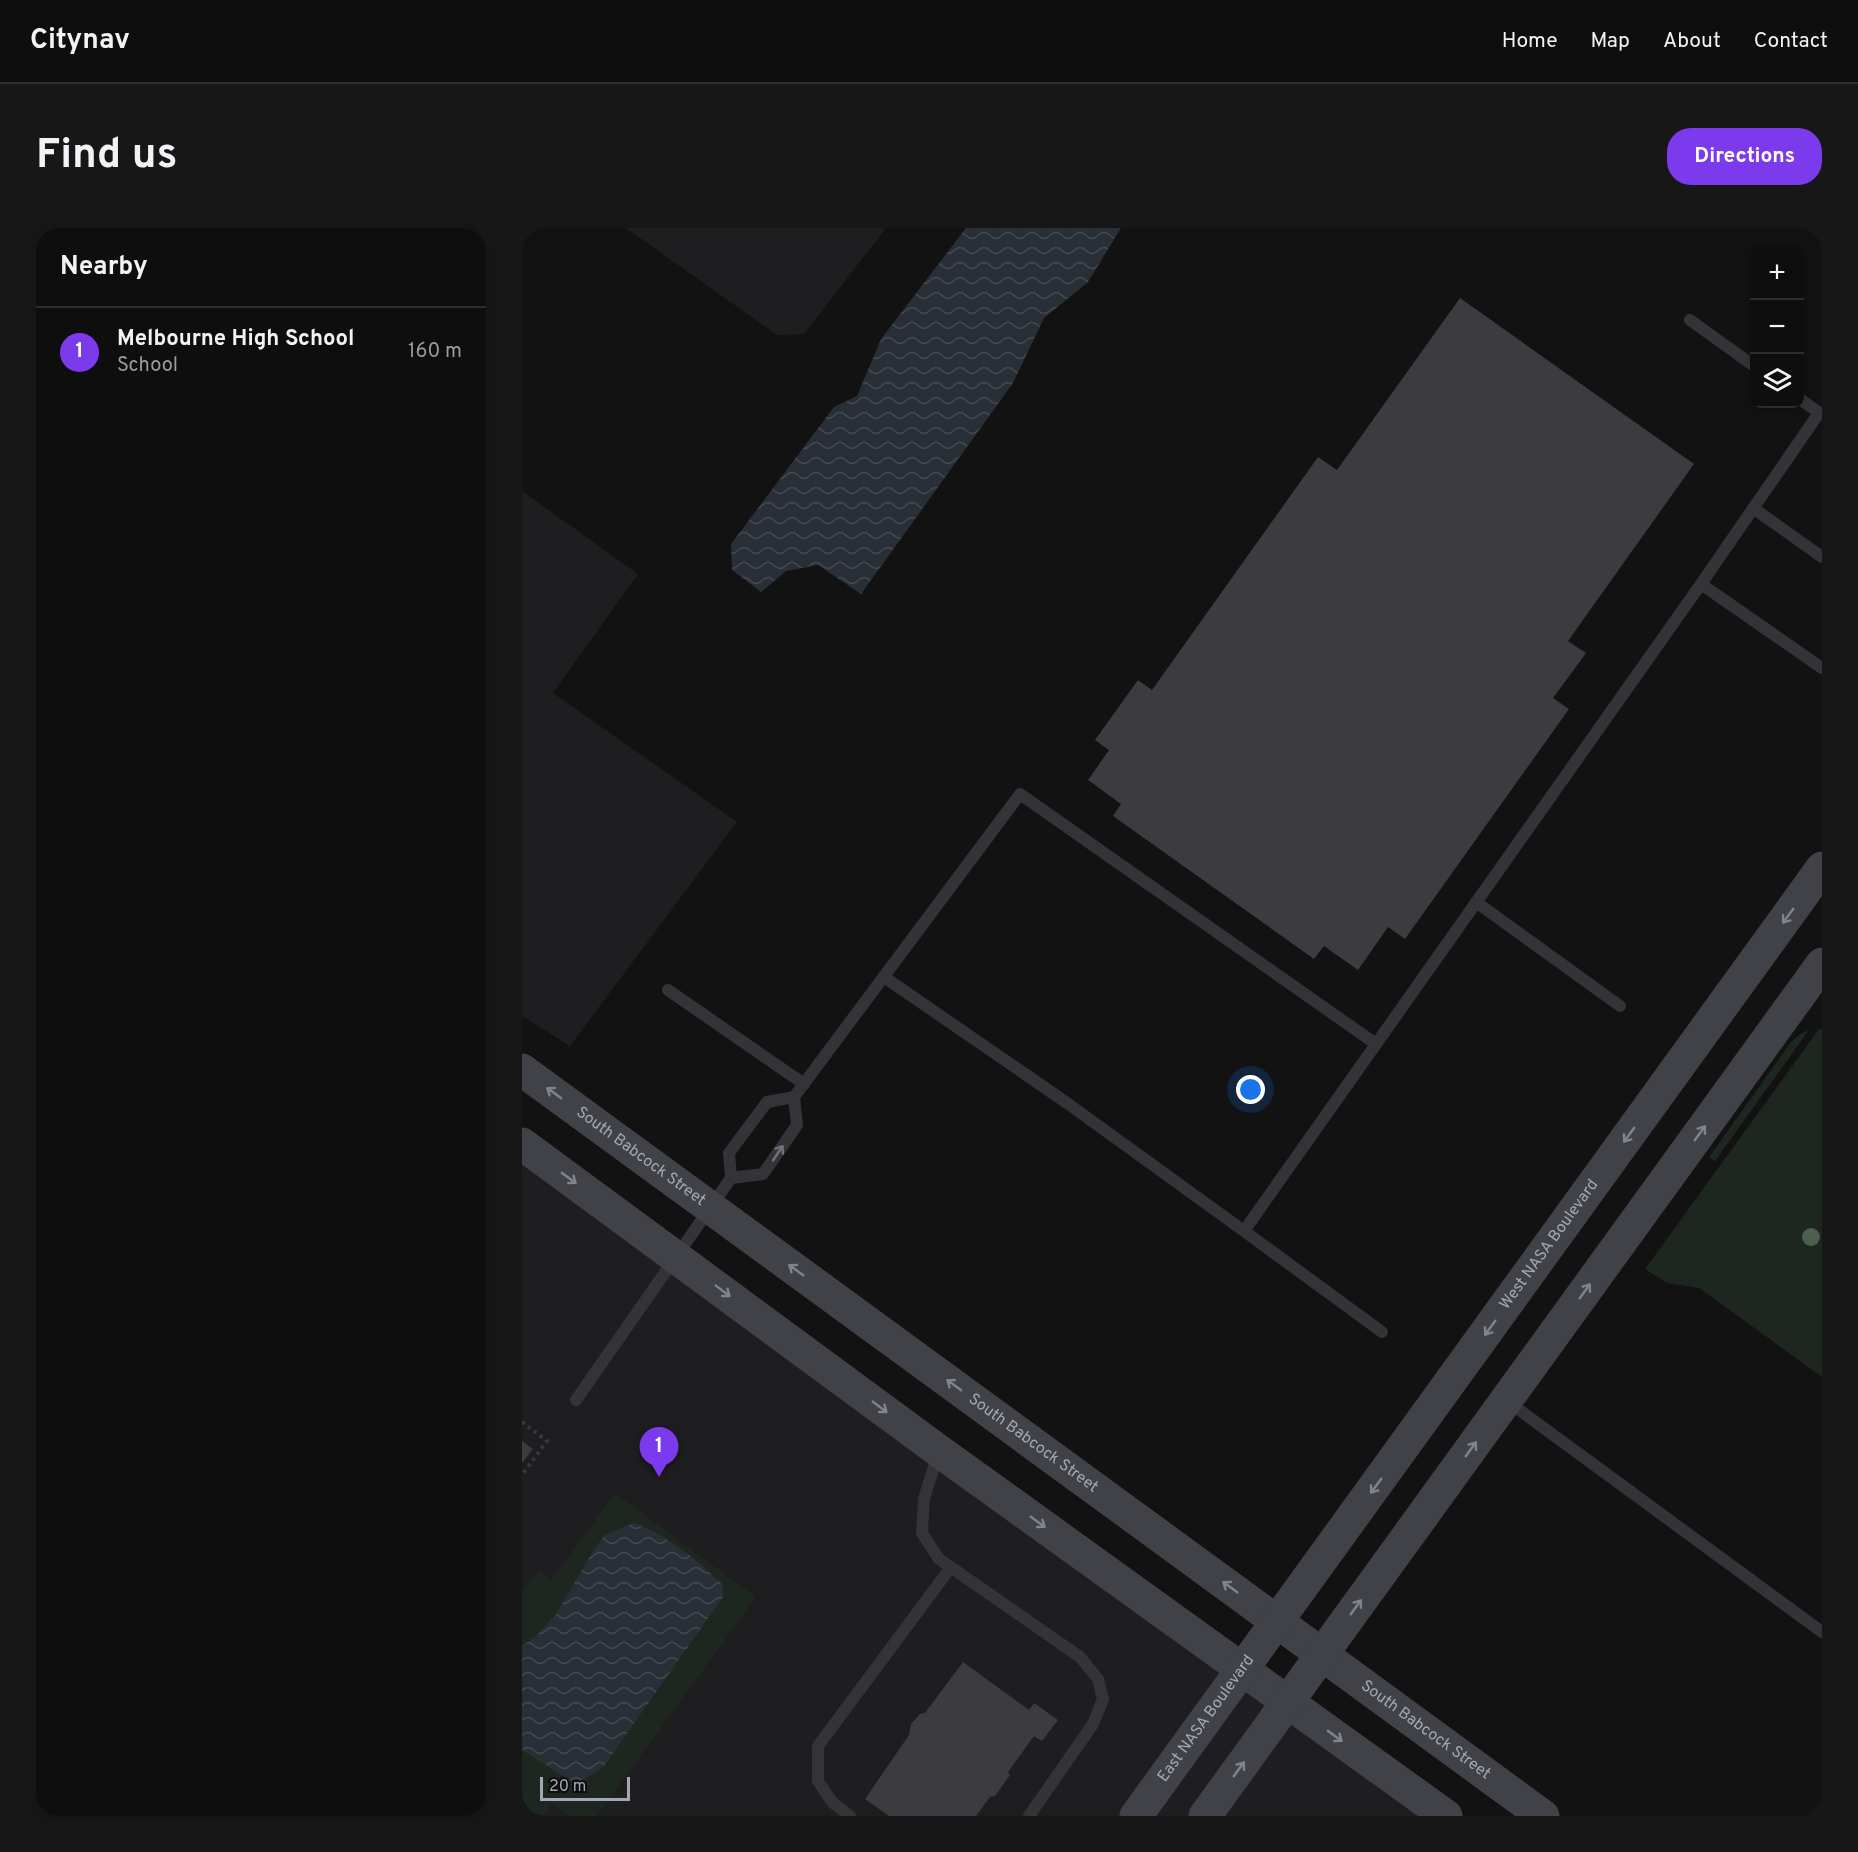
<!DOCTYPE html>
<meta charset="utf-8">
<style>
body{margin:0;font-family:Overpass,sans-serif;background:#171717;color:#f1f3f6}
.controls{position:absolute;right:18px;top:18px;display:grid;overflow:hidden;border-radius:12px;box-shadow:0 3px 9px #0003}
.controls button{width:54px;height:54px;display:grid;place-items:center;padding:0;border:0;border-bottom:2px solid #2e2e2e;background:#0e0e0e;color:#f1f3f6;font:30px sans-serif}
.scale{position:absolute;left:18px;bottom:15px;width:90px;box-sizing:border-box;padding-left:6px;border:3px solid #a3a7b4;border-top:0;font-size:16px;line-height:21px;white-space:nowrap;color:#a3a7b4;-webkit-text-stroke:4px #0d0d0e;paint-order:stroke}
.you{position:absolute;left:729px;top:862px;width:21px;height:21px;margin:-15px;border:4px solid #fff;border-radius:50%;background:#1a73e8;box-shadow:0 0 0 9px #1a73e833}
.badge{display:grid;place-items:center;width:39px;height:39px;border-radius:50%;background:#7c3aed;color:#fff;font-size:20px;font-weight:700}
.pin{position:absolute;translate:-50% -50px;filter:drop-shadow(0 2px 3px #0008)}
.pin::after{content:'';position:absolute;top:32px;width:21px;height:18px;background:inherit;clip-path:polygon(0 0,100% 0,50% 100%)}
.list{margin:0;padding:0;list-style:none}
h2{display:flex;justify-content:space-between;align-items:center;height:78px;margin:0;padding:0 24px;font-size:26px}
h2 small{font-size:20px;font-weight:400;color:#9b9c9e}
.list li{display:grid;grid-template-columns:39px 1fr auto;gap:18px;align-items:center;box-sizing:border-box;height:90px;padding:0 24px;border-top:2px solid #2e2e2e}
.list b{display:block;font-size:22px;white-space:nowrap}
.list p{margin:0;font-size:20px;white-space:nowrap;color:#9b9c9e}
.list em{font-size:20px;font-style:normal;color:#9b9c9e}
.icon{flex:none;width:33px;height:33px;fill:none;stroke:currentColor;stroke-width:2;stroke-linecap:round;stroke-linejoin:round}
.map{position:relative;flex:none;width:1300px;height:1588px;overflow:hidden;border-radius:24px}
header{display:flex;align-items:center;gap:36px;box-sizing:border-box;height:84px;padding:0 30px;background:#0e0e0e;border-bottom:2px solid #2e2e2e}
header strong{font-size:28px}
nav{display:flex;gap:33px;margin-inline-start:auto;font-size:21px}
.intro{display:flex;align-items:center;justify-content:space-between;box-sizing:border-box;height:144px;padding:0 36px}
h1{margin:0;font-size:42px}
.button{padding:15px 27px;border-radius:24px;background:#7c3aed;color:#fff;font-size:21px;font-weight:700}
main{display:flex;gap:36px;padding:0 36px}
aside{flex:1;background:#0e0e0e;border-radius:24px;box-shadow:0 3px 9px #0003}
.map>svg:first-child{display:block}
</style>
<header>
<strong>Citynav</strong>
<nav><a>Home</a><a>Map</a><a>About</a><a>Contact</a></nav>
</header>
<div class="intro"><h1>Find us</h1><a class="button">Directions</a></div>
<main>
<aside>
<h2>Nearby<small></small></h2>
<ul class="list">
<li><span class="badge">1</span><div><b>Melbourne High School</b><p>School</p></div><em>160 m</em></li>
</ul>
</aside>
<div class="map">
<svg width="1300" height="1588" viewBox="0 0 1300 1588">
<defs>
<pattern id="water-waves" width="16" height="10" patternUnits="userSpaceOnUse" patternTransform="scale(1.5)"><rect width="16" height="10" fill="#282f37"/><path d="M0 5q4-4 8 0t8 0" fill="none" stroke="#444a52"/></pattern>
</defs>
<rect width="100%" height="100%" fill="#121213"/>
<path fill="#1e1e20" d="M104,0H364L282,106L255,107Z
M0,263L116,346L31,465L215,594L48,818L0,788Z
M0,916L924,1588H0Z"/>
<path fill="#1e2620" d="M1297,801H1300V1149L1177,1060L1145,1055L1123,1041Z
M1287,802L1193,933L1187,929L1269,814L1278,806Z
M93,1265L234,1369L75,1588H49L30,1576L21,1588H0V1364L17,1342L30,1351Z"/>
<path fill="url(#water-waves)" d="M444,0H599L566,54L522,90L491,155L339,366L296,337L264,343L239,364L210,342L209,316L312,179L335,168L359,111Z
M111,1295C145,1306 175,1332 201,1357V1369L82,1538L55,1557L0,1522V1418L14,1408L34,1386L73,1320L83,1307Z"/>
<path fill="#3c3c40" d="M938,70L1172,236L1046,413L1064,425L1031,470L1047,481L883,711L866,699L836,742L802,718L792,731L591,588L599,576L566,552L587,522L573,512L616,452L630,462L796,229L815,242Z
M0,1213L11,1221L0,1235Z
M441,1434L507,1482L512,1475L536,1492L520,1513L512,1508L486,1544L488,1547L473,1568L468,1569L454,1588H367L343,1571L387,1507L389,1496L398,1486L403,1485Z"/>
<g fill="none" stroke-linecap="round" stroke-linejoin="round">
<path stroke="#393a3f" stroke-width="4" stroke-dasharray="3 4.5" stroke-linecap="butt" d="M0,1194L25,1213L0,1247"/>
<path stroke="#333338" stroke-width="12" d="M1168,92L1232,138
M1278,171L1300,187
M1231,280L1300,329
M1179,356L1300,440
M954,674L1098,778
M362,749L545,875L722,1003L1179,356L1297,185
M146,762L282,856
M272,869L498,566L854,816
M722,1003L860,1104
M54,1172L209,950L207,925L245,874L272,869L275,897L241,946L209,950
M985,1173L1300,1404
M416,1225L402,1271L400,1305L417,1331L558,1429L576,1451L581,1471L571,1496L507,1588
M328,1588L310,1574L296,1553V1518L429,1339"/>
<g stroke="#414248" stroke-width="33">
<path id="s1" d="M0,842L1021,1588"/>
<path d="M0,916L417,1223L924,1588"/>
<path id="s2" d="M614,1588L1300,640"/>
<path d="M683,1588L1300,736"/>
</g>
</g>
<circle fill="#4b604f" cx="1289" cy="1009" r="9"/>
<defs><path id="oneway-shaft" d="M-6 0H5M1.5-3L5.5 0L1.5 3" fill="none" stroke-width="1.6" stroke-linecap="round" stroke-linejoin="round" transform="scale(1.5)"/></defs>
<g stroke="#81848e">
<use href="#oneway-shaft" transform="translate(1266 688) rotate(126)"/>
<use href="#oneway-shaft" transform="translate(32 865) rotate(-144)"/>
<use href="#oneway-shaft" transform="translate(1178 905) rotate(-54)"/>
<use href="#oneway-shaft" transform="translate(1107 907) rotate(126)"/>
<use href="#oneway-shaft" transform="translate(47 950) rotate(36)"/>
<use href="#oneway-shaft" transform="translate(274 1042) rotate(-144)"/>
<use href="#oneway-shaft" transform="translate(201 1063) rotate(37)"/>
<use href="#oneway-shaft" transform="translate(1063 1063) rotate(-54)"/>
<use href="#oneway-shaft" transform="translate(968 1100) rotate(126)"/>
<use href="#oneway-shaft" transform="translate(432 1157) rotate(-144)"/>
<use href="#oneway-shaft" transform="translate(358 1179) rotate(37)"/>
<use href="#oneway-shaft" transform="translate(949 1221) rotate(-54)"/>
<use href="#oneway-shaft" transform="translate(854 1258) rotate(126)"/>
<use href="#oneway-shaft" transform="translate(516 1294) rotate(36)"/>
<use href="#oneway-shaft" transform="translate(708 1359) rotate(-144)"/>
<use href="#oneway-shaft" transform="translate(834 1379) rotate(-54)"/>
<use href="#oneway-shaft" transform="translate(813 1508) rotate(36)"/>
<use href="#oneway-shaft" transform="translate(717 1541) rotate(-54)"/>
</g>
<use stroke="#71737c" href="#oneway-shaft" transform="translate(256 925) rotate(-56)"/>
<g text-anchor="middle" dominant-baseline="central" stroke-width="6" stroke-linejoin="round" paint-order="stroke">
<g font-size="16" fill="#a3a7b4" stroke="#0d0d0e">
<text stroke="none"><textPath href="#s1" startOffset="147">South Babcock Street</textPath></text>
<text stroke="none"><textPath href="#s2" startOffset="705">West NASA Boulevard</textPath></text>
<text stroke="none"><textPath href="#s1" startOffset="633">South Babcock Street</textPath></text>
<text stroke="none"><textPath href="#s2" startOffset="120">East NASA Boulevard</textPath></text>
<text stroke="none"><textPath href="#s1" startOffset="1119">South Babcock Street</textPath></text>
</g>
</g>
</svg>
<div class="controls">
<button>+</button>
<button>−</button>
<button><svg class="icon" aria-label="layers" viewBox="0 0 24 24"><path d="M12 4l9 5-9 5-9-5zM3 14l9 5 9-5"/></svg></button>
</div>
<div class="scale">20 m</div>
<div class="you"></div>
<div class="pin badge" style="left:137px;top:1249px">1</div>
</div>
</main>
